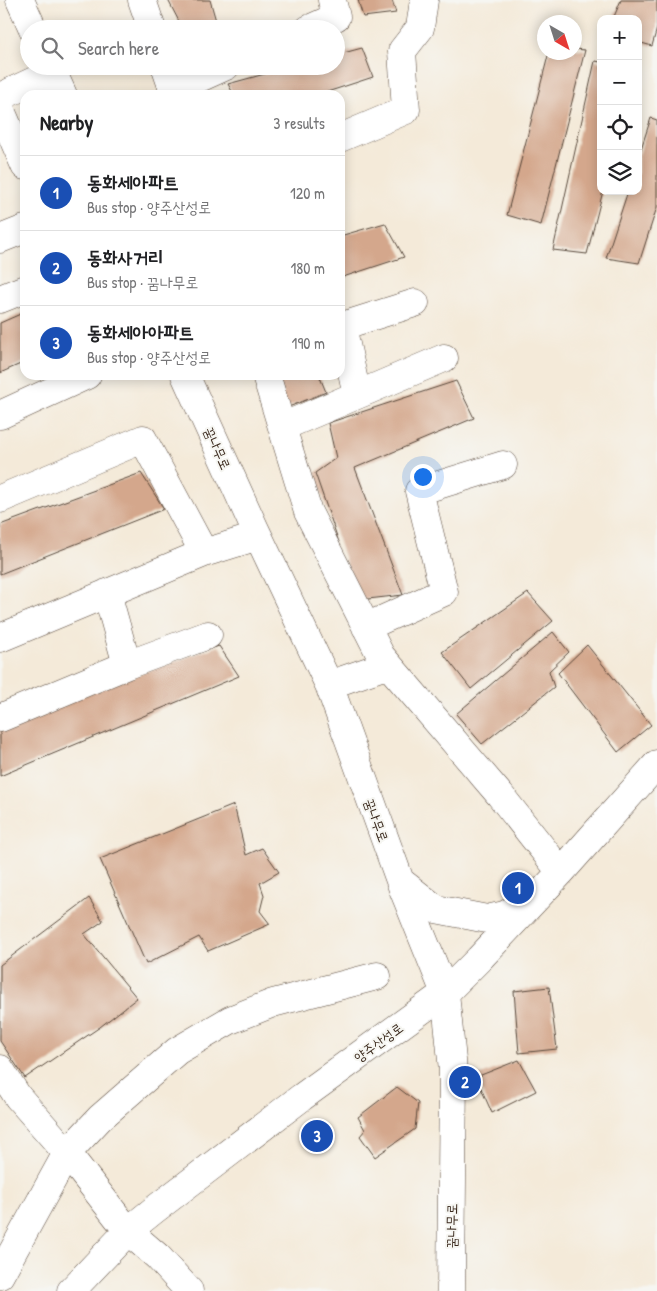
<!DOCTYPE html>
<meta charset="utf-8">
<style>
body{margin:0;font-family:"Patrick Hand","Poor Story",sans-serif;background:#f2f2f2;color:#202124}
.controls{position:absolute;right:15px;top:15px;display:grid;overflow:hidden;border-radius:10px;box-shadow:0 2px 12px #0003}
.controls button{width:45px;height:45px;display:grid;place-items:center;padding:0;border:0;border-bottom:1px solid #e0e0e0;background:#fff;color:#202124;font:25px sans-serif}
.compass{position:absolute;left:537px;top:15px;width:45px;height:45px;border-radius:50%;background:#fff;box-shadow:0 2px 12px #0003;rotate:141deg}
.you{position:absolute;left:422px;top:476px;width:18px;height:18px;margin:-12px;border:4px solid #fff;border-radius:50%;background:#1a73e8;box-shadow:0 0 0 8px #1a73e833}
.badge{display:grid;place-items:center;width:32px;height:32px;border-radius:50%;background:#1f6fb2;color:#fff;font-size:16px;font-weight:700}
.pin{position:absolute;translate:-50% -50%;border:2px solid #fff;box-shadow:0 1px 5px #0006}
.list{margin:0;padding:0;list-style:none}
h2{display:flex;justify-content:space-between;align-items:center;height:65px;margin:0;padding:0 20px;font-size:21px}
h2 small{font-size:16px;font-weight:400;color:#757577}
.list li{display:grid;grid-template-columns:32px 1fr auto;gap:15px;align-items:center;box-sizing:border-box;height:75px;padding:0 20px;border-top:1px solid #e0e0e0}
.list b{display:block;font-size:19px;white-space:nowrap}
.list p{margin:0;font-size:16px;white-space:nowrap;color:#757577}
.list em{font-size:16px;font-style:normal;color:#757577}
.icon{flex:none;width:28px;height:28px;fill:none;stroke:currentColor;stroke-width:2;stroke-linecap:round;stroke-linejoin:round}
.map{position:relative;flex:none;width:657px;height:1291px;overflow:hidden}
.search{position:absolute;background:#fff;box-shadow:0 2px 12px #0003;left:20px;top:20px;width:325px;height:55px;display:flex;align-items:center;gap:12px;box-sizing:border-box;padding:0 18px;border-radius:28px;color:#757577;font-size:19px}
.panel{position:absolute;background:#fff;box-shadow:0 2px 12px #0003;left:20px;top:90px;width:325px;height:290px;border-radius:15px}
.map>svg:first-child{display:block}
</style>
<div class="map">
<svg width="657" height="1291" viewBox="0 0 657 1291">
<rect width="100%" height="100%" fill="#f6f6f2"/>
<filter id="ink" filterUnits="userSpaceOnUse"><feTurbulence type="fractalNoise" baseFrequency=".02" numOctaves="2"/><feDisplacementMap in="SourceGraphic" scale="10" xChannelSelector="R" yChannelSelector="G"/><feConvolveMatrix kernelMatrix="1 2 1 2 8 2 1 2 1" color-interpolation-filters="sRGB"/></filter>
<filter id="wash" filterUnits="userSpaceOnUse"><feTurbulence type="fractalNoise" baseFrequency=".0096" numOctaves="4" result="noise"/><feDisplacementMap in="SourceGraphic" scale="20" xChannelSelector="R" yChannelSelector="G"/><feGaussianBlur stdDeviation="1.12" result="paint"/><feColorMatrix in="noise" values="0 0 0 0 0 0 0 0 0 0 0 0 0 0 0 0 0 1.4 0 .05"/><feComposite in="paint" operator="in"/></filter>
<g filter="url(#wash)">
<rect width="100%" height="100%" fill="#f4ead9"/>
<g id="blocks">
<path fill="#d4a78c" d="M168,0H210L218,28L183,29Z
M358,0H392L396,13L363,17Z
M621,0H657V28L652,46L638,42V19H613Z
M362,48L373,77L318,95H234L228,84L294,66H336V55Z
M574,49L585,50L541,225L507,215L549,52H574Z
M595,61L601,62V191H603L587,254L553,250Z
M651,118L657,120V207L639,263L606,258L628,191H638V158Z
M385,223L404,257L340,278V236Z
M25,312V362L0,373V323Z
M276,375H319L326,392L286,408Z
M456,381L474,418L355,468L403,595L359,600L315,473L336,458L328,423Z
M141,473L164,509L0,574V525Z
M528,593L553,621L471,689L442,652Z
M553,632L569,652L549,671L554,687L482,744L456,714Z
M587,645L651,725L618,752L558,673Z
M219,646L239,676L0,776V723Z
M234,805L246,855L262,848L279,872L260,883L264,895L260,911L270,924L208,951L199,937L146,964L100,859Z
M89,898L103,921L84,934L137,998L100,1027L25,1078L0,1041V965Z
M549,987L557,1049L519,1053L514,991Z
M519,1060L536,1091L492,1113L476,1077Z
M397,1087L418,1103L415,1129L375,1157L360,1136L365,1130L358,1117Z"/>
</g>
</g>
<g filter="url(#ink)">
<use href="#blocks" fill-opacity="0" stroke="#57473a" stroke-width="1"/>
<g fill="none" stroke-linecap="round" stroke-linejoin="round">
<defs>
<path id="minor" d="M20,0L33,29
M142,0L152,29
M309,29L336,17L332,0
M50,66L63,95
M165,66L175,95
M173,90L226,66
M0,97L53,72
M0,108L25,166
M340,138L406,110L402,51L420,28L424,0
M0,239L25,229
M0,299L25,289
M185,375L254,527L329,685L403,889L445,993L453,1070L451,1291
M266,375L308,512L381,656L500,795L561,872
M357,395L342,326L415,303
M0,415L87,375
M282,427L444,358
M0,499L143,439L204,553
M107,593L127,665L208,635
M366,627L444,592L419,491L503,465
M0,638L204,553L258,536
M329,685L386,665
M0,718L127,665
M400,881L436,909L487,919L505,915L525,903
M0,1069L18,1097L67,1153L128,1231L158,1257L189,1291
M0,1275L67,1153L100,1118L177,1051L230,1020L273,1003L377,976
M71,1291L128,1231L154,1210L302,1097L445,993L479,959L561,872L657,764"/>
</defs>
<use href="#minor" stroke="#57473a" stroke-width="29"/>
<use href="#minor" stroke="#fff" stroke-width="28"/>
</g>
</g>
<g text-anchor="middle" dominant-baseline="central" stroke-width="4" stroke-linejoin="round" paint-order="stroke">
<g font-size="14" fill="#3b2a1e" stroke="#f6f6f2">
<text transform="translate(218 448) rotate(66)">꿈나무로</text>
<text transform="translate(377 820) rotate(70)">꿈나무로</text>
<text transform="translate(378 1042) rotate(-36)">양주산성로</text>
<text transform="translate(451 1226) rotate(-89)">꿈나무로</text>
</g>
</g>
</svg>
<div class="controls">
<button>+</button>
<button>−</button>
<button><svg class="icon" aria-label="locate" viewBox="0 0 24 24"><circle cx="12" cy="12" r="6"/><path d="M12 2v4M12 18v4M2 12h4M18 12h4"/></svg></button>
<button><svg class="icon" aria-label="layers" viewBox="0 0 24 24"><path d="M12 4l9 5-9 5-9-5zM3 14l9 5 9-5"/></svg></button>
</div>
<svg class="compass" viewBox="-18 -18 36 36"><path d="M0-13l5 13h-10z" fill="#e53935"/><path d="M0 13l5-13h-10z" fill="#757577"/></svg>
<div class="you"></div>
<div class="pin badge" style="left:518px;top:888px;background:#1a4fb4">1</div>
<div class="pin badge" style="left:465px;top:1082px;background:#1a4fb4">2</div>
<div class="pin badge" style="left:317px;top:1136px;background:#1a4fb4">3</div>
<div class="search"><svg class="icon" aria-label="search" viewBox="0 0 24 24"><circle cx="10" cy="10" r="6"/><path d="M15 15l6 6"/></svg>Search here</div>
<section class="panel">
<h2>Nearby<small>3 results</small></h2>
<ul class="list">
<li><span class="badge" style="background:#1a4fb4">1</span><div><b>동화세아파트</b><p>Bus stop · 양주산성로</p></div><em>120 m</em></li>
<li><span class="badge" style="background:#1a4fb4">2</span><div><b>동화사거리</b><p>Bus stop · 꿈나무로</p></div><em>180 m</em></li>
<li><span class="badge" style="background:#1a4fb4">3</span><div><b>동화세아아파트</b><p>Bus stop · 양주산성로</p></div><em>190 m</em></li>
</ul>
</section>
</div>
